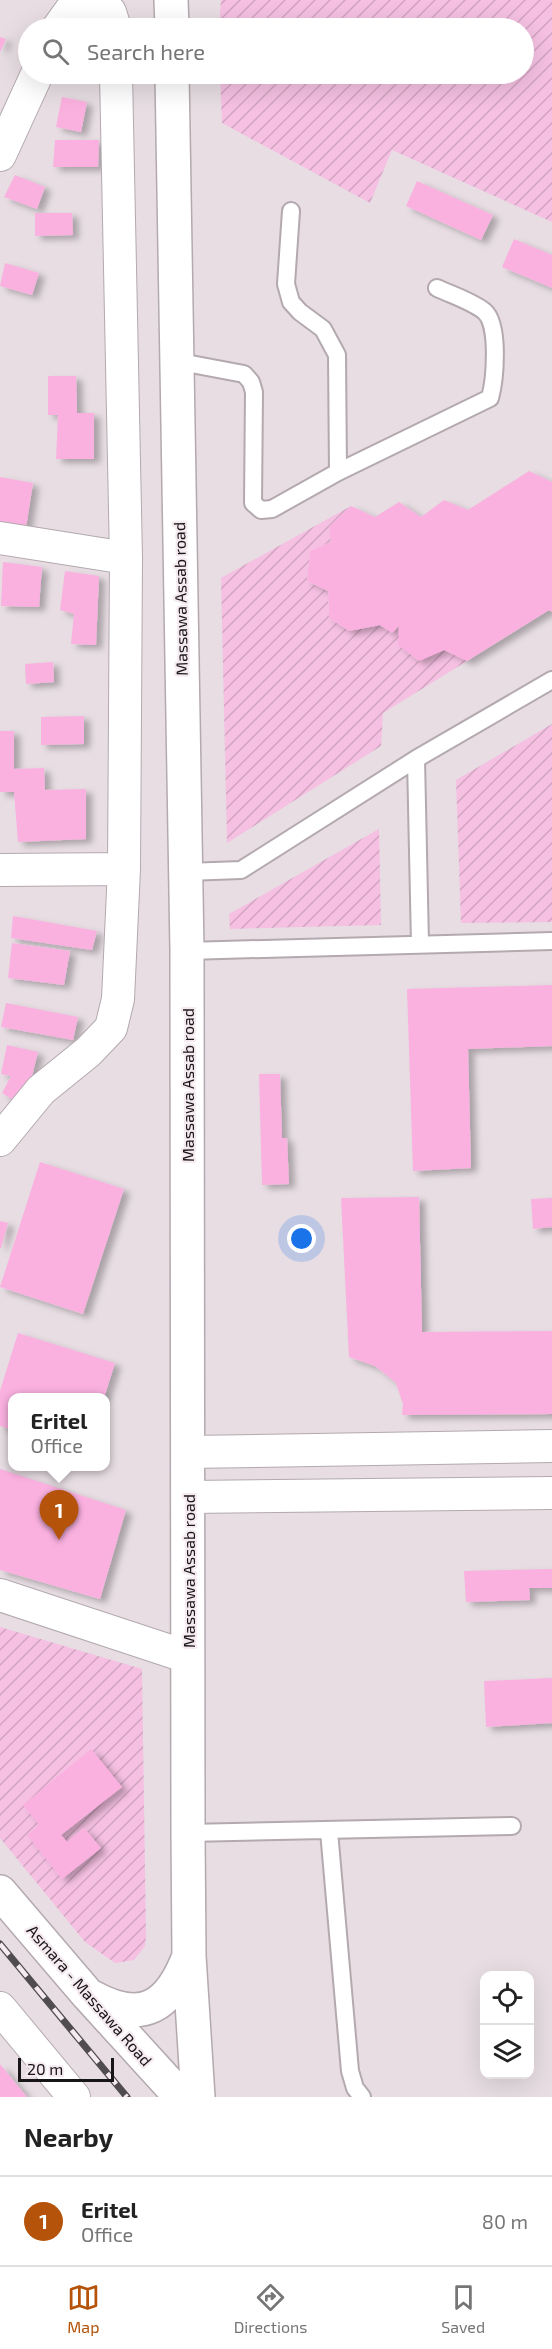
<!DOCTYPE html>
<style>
body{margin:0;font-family:"Exo 2",sans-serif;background:#f6f6f6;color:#222}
.controls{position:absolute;right:18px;bottom:18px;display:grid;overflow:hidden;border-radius:12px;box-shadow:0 6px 24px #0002}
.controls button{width:54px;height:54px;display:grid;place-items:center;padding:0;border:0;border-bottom:2px solid #e0e0e0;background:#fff;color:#222;font:30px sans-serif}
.scale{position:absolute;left:18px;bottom:15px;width:96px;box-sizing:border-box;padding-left:6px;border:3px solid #181517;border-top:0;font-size:16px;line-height:21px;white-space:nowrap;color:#181517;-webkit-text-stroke:4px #f4eaf0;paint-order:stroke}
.you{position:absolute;left:302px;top:1239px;width:21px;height:21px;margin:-15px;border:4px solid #fff;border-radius:50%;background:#1a73e8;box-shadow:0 0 0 9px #1a73e833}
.badge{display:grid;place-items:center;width:39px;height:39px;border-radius:50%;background:#b45309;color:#fff;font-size:20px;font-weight:700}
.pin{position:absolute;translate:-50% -50px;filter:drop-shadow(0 2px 3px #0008)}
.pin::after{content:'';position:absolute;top:32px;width:21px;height:18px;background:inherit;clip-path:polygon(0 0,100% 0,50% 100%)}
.popup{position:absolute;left:8px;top:1393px;width:102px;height:78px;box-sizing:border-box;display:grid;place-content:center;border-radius:12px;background:#fff;filter:drop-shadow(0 2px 4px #0005);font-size:20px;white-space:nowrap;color:#767676}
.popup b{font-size:22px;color:#222}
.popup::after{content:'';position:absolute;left:50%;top:100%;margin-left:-12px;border:12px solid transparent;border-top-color:#fff}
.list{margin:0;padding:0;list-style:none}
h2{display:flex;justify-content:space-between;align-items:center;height:78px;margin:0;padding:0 24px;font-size:26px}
h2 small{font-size:20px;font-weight:400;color:#767676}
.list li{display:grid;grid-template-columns:39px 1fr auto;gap:18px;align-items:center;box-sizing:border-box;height:90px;padding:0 24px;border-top:2px solid #e0e0e0}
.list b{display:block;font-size:22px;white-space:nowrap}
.list p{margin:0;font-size:20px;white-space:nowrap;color:#767676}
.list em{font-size:20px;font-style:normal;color:#767676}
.icon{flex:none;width:33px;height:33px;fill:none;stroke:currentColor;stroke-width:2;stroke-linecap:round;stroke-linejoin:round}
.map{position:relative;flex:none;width:552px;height:2097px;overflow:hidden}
.search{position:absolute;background:#fff;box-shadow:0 6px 24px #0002;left:18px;right:18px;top:18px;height:66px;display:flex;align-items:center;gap:15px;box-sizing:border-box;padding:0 21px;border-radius:33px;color:#767676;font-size:22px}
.sheet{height:168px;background:#fff}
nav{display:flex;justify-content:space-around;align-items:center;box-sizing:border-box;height:84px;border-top:2px solid #e0e0e0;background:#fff;font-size:16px;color:#767676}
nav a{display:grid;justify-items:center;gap:3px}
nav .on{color:#b45309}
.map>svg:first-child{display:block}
</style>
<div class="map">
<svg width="552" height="2097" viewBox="0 0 552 2097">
<defs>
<pattern id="garden-furrows" width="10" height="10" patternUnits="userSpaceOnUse" patternTransform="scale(1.5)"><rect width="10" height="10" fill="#f5c0e2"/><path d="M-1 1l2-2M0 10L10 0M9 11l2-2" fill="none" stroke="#d1a4c1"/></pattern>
<filter id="shadow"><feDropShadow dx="6" dy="4" stdDeviation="3" flood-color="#0004"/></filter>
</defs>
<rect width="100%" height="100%" fill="#e7dde3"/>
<path fill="url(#garden-furrows)" d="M221,0H552V222L392,150L370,203L222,123L220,74H524V28H219Z
M351,506L329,527L331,542L310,551L307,581L328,591L329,618L349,631L380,625L392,632L399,626L467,661L383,713L381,746L227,843L221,578Z
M552,724V922L461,923L456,780Z
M379,829L381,925L230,929L229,914Z
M0,1627L142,1669L146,1936L145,1946L134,1960L115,1963L85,1942L0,1838Z"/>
<path fill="#fbb1e0" filter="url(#shadow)" d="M0,37L6,39L0,52Z
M62,97L87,102L81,132L56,127Z
M55,140H99L98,167H53Z
M15,175L45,187L37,209L4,197Z
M417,181L493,215L481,240L406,206Z
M35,213H72L73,235L35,236Z
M514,239L552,255V288L502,267Z
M5,263L39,273L32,295L0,286Z
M48,376H76L77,413H94V459H56L58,415H48Z
M529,471L552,482V612L549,610L467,661L444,650L419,661L398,645L399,626L392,633L380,625L349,631L329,618L328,591L307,581L310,551L331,542L329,527L351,506L375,517L399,502L421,517L444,500L468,510Z
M0,477L33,483L26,528L0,523Z
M3,562L42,567L39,607L1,606Z
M65,571L99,576L96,645L71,644L74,614L60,610Z
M53,662L54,682L26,684L25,664Z
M84,716V744L41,745V717Z
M0,731H14V769L44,768L45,790L86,789V839L18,842L14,792H0Z
M13,916L97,931L92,950L11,938Z
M12,943L70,951L64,985L8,978Z
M552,985V1046L468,1049L471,1168L413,1171L407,989Z
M6,1003L78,1017L73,1040L1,1027Z
M7,1045L38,1052L31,1080L18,1103L2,1093L11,1076L1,1074Z
M259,1074H280L282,1138H287L289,1184L262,1185Z
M40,1162L124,1189L83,1314L0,1287Z
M419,1197L422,1332L552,1331V1414L402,1415L403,1404L396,1383L375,1366L349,1357L341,1198Z
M552,1198V1227L533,1229L531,1199Z
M0,1221L8,1223L1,1248H0Z
M18,1333L115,1363L104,1398H13V1430L0,1426V1391Z
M0,1469L126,1510L100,1599L0,1570Z
M552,1569V1588H529L530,1600L466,1602L464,1571Z
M552,1678V1723L486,1727L484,1681Z
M91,1749L122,1787L61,1835L67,1842L84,1828L101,1848L62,1879L27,1835L39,1825L23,1805Z
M0,2064L27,2097H0Z"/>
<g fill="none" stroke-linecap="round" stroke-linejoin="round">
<defs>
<path id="service" d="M291,211L286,284L291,302L300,312L323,329L337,355L338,472
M175,361L244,374L251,382L254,392L253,503L261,510L272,509L338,472L490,398C495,380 500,324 484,311C471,301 452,295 437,288
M416,759L420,944
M186,872L241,870L416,759L552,680
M187,951L552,941
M329,1831L350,2071L355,2088L362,2097
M188,1833L512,1826"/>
<path id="minor" d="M58,28L76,3H93L110,12L115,28
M0,155L37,74
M0,538L126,558
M0,870L124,869
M0,1140L41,1090L88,1052L111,1028L118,999L124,869L126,558L116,74
M188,1452L552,1446
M188,1497L552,1493
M0,1595L188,1657
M0,2008L74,2097"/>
<path id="trunk" d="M171,0L172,28
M172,74L187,951L188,1833L189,1956L198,2097
M0,1892L88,1995L181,2097
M92,1997C143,2025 170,2006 189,1956"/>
</defs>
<use href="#service" stroke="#b3a9af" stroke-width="20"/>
<use href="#minor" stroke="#b3a9af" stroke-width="34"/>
<use href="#trunk" stroke="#b3a9af" stroke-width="36"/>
<use href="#service" stroke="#fff" stroke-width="16"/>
<use href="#minor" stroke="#fff" stroke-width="32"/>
<use href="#trunk" stroke="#fff" stroke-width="33"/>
<defs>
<path id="rail" d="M0,1944L127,2097"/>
</defs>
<use href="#rail" stroke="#514c4f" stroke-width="7"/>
<use href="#rail" stroke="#f4eaf0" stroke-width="4.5" stroke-dasharray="14" stroke-linecap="butt"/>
</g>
<g text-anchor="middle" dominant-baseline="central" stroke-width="4.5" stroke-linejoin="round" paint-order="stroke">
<g font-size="16" fill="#181517" stroke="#f4eaf0">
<text transform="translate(180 599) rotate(-91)">Massawa Assab road</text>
<text transform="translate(187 1085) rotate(-90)">Massawa Assab road</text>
<text transform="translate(188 1571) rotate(-90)">Massawa Assab road</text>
<text transform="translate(90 1995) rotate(49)">Asmara - Massawa Road</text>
</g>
</g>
</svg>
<div class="controls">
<button><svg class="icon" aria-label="locate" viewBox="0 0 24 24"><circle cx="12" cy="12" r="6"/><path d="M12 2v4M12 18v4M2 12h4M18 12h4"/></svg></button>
<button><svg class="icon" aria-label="layers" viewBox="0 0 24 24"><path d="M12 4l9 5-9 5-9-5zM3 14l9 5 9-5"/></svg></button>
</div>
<div class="scale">20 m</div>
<div class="you"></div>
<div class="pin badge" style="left:59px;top:1540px">1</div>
<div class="popup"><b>Eritel</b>Office</div>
<div class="search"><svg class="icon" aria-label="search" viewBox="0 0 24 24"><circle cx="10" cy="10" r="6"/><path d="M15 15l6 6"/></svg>Search here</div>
</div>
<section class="sheet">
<h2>Nearby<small></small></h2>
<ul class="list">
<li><span class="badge">1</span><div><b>Eritel</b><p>Office</p></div><em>80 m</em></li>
</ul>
</section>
<nav>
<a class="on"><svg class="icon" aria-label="map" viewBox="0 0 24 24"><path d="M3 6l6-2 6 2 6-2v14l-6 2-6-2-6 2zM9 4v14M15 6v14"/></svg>Map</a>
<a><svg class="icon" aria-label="directions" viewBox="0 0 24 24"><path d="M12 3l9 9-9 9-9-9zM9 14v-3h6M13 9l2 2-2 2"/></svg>Directions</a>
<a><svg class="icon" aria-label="saved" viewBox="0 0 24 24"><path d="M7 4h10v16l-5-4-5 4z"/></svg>Saved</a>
</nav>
